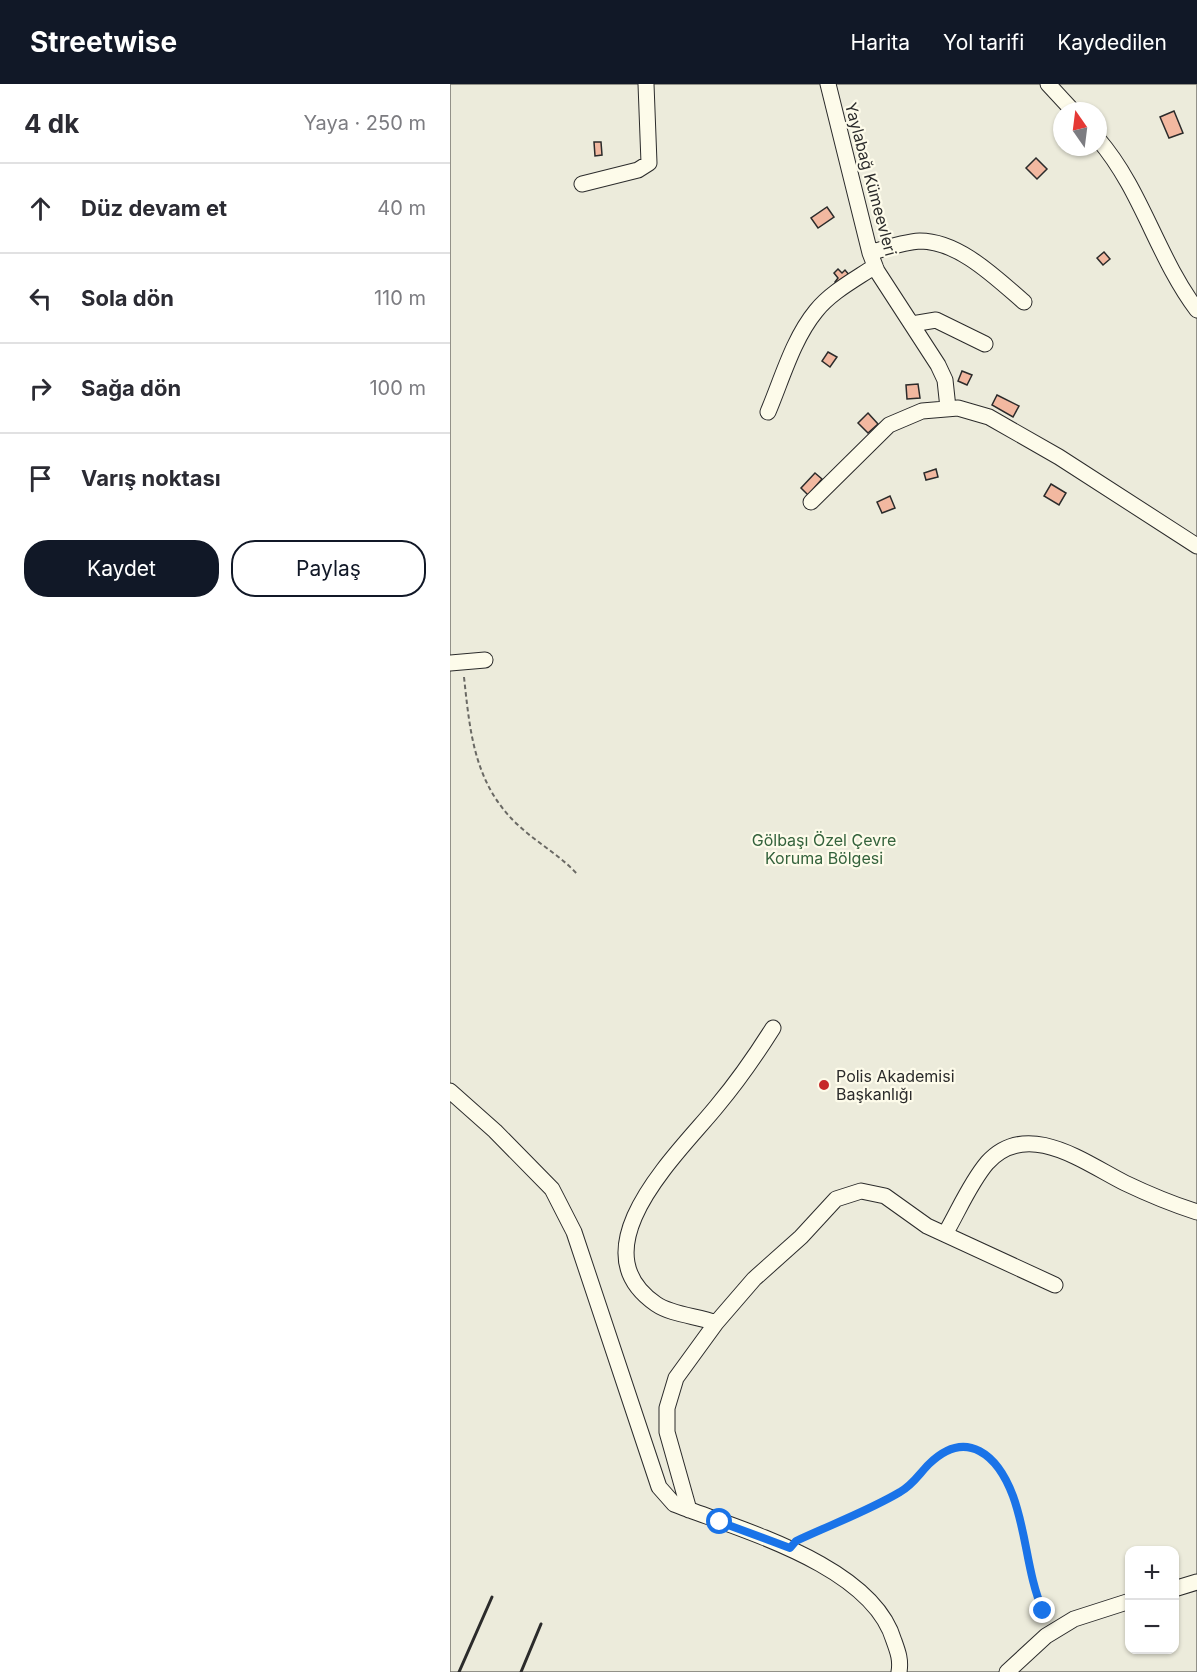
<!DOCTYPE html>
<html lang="tr">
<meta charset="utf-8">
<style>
body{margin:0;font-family:Inter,sans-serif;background:#f2f2f3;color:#2b2b33}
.controls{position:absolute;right:18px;bottom:18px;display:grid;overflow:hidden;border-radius:12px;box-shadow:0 2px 4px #0004}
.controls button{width:54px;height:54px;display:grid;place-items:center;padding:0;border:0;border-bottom:2px solid #e1e1e2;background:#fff;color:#2b2b33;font:30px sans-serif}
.compass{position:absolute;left:603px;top:18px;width:54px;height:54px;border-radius:50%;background:#fff;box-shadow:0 2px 4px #0004;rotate:346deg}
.stop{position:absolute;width:18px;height:18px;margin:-14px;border:4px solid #1a73e8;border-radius:50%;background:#fff}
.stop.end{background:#1a73e8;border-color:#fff;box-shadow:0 2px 6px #0008}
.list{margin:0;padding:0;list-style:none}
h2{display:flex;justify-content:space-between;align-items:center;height:78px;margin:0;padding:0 24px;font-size:26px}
h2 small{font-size:20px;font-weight:400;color:#7c7c81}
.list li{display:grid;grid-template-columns:39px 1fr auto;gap:18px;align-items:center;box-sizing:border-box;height:90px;padding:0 24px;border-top:2px solid #e1e1e2}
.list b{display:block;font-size:22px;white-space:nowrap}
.list em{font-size:20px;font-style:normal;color:#7c7c81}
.actions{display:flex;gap:12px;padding:18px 24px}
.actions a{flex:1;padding:14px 0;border:2px solid #111827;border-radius:24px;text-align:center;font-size:21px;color:#111827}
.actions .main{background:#111827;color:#fff}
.icon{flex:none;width:33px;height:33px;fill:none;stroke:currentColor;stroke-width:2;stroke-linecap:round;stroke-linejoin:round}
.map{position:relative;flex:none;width:747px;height:1588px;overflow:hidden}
header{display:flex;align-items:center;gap:36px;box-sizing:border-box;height:84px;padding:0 30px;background:#111827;color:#fff}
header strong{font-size:28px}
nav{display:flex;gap:33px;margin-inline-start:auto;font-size:21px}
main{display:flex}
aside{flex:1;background:#fff}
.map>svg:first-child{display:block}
</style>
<header>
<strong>Streetwise</strong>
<nav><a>Harita</a><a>Yol tarifi</a><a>Kaydedilen</a></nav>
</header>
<main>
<aside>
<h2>4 dk<small>Yaya · 250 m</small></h2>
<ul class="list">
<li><svg class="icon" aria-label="ahead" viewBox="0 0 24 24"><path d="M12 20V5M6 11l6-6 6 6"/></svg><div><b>Düz devam et</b></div><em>40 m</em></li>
<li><svg class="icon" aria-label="left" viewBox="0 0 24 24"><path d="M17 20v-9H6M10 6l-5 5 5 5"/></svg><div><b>Sola dön</b></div><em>110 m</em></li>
<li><svg class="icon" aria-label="right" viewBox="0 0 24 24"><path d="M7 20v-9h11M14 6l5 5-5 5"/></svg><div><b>Sağa dön</b></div><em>100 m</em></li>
<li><svg class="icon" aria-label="arrive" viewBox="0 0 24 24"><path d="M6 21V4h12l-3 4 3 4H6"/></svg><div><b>Varış noktası</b></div></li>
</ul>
<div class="actions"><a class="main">Kaydet</a><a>Paylaş</a></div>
</aside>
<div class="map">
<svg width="747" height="1588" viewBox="0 0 747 1588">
<rect width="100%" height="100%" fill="#fdfbea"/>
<path fill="#ecebdb" stroke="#74746e" stroke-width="1.5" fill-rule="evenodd" d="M0,0H747V1588H0ZM612,27H648V63H612ZM680,1466H724V1566H680Z"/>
<path fill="#f2b8a0" stroke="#2b2b2b" stroke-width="1.5" d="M724,27L733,49L719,54L710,33Z
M144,58H151L152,71L145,72Z
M586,74L597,85L587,95L576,84Z
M377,123L384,133L368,144L361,134Z
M654,168L660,175L653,181L647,174Z
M388,185L392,189L395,186L400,192L388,202L385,198L388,194L384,189Z
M378,268L387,273L380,283L372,277Z
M512,287L522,291L517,301L508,297Z
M468,300L470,314L457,315L456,301Z
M547,311L569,322L563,333L542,321Z
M418,329L428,340L418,349L408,339Z
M486,385L488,393L476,396L474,389Z
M365,389L372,395L358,411L351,404Z
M601,400L616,409L609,421L594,412Z
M440,412L445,424L432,429L427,418Z"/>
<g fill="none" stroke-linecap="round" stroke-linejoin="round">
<defs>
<path id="minor" d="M378,0L420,169L427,187L488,281L495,296L498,324
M598,0L623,27
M648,55C692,106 707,173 747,226
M132,100L188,86L199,79L196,0
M420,169C436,164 453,158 470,157C509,157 546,194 574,218
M462,240L486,236L535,260
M318,328C332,295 343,255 366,227C381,208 406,195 425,182
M361,418L439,341L472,327L508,324L539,333L609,373L747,462
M0,579L35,576
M0,1007L45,1047L102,1105L124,1148L209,1403L224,1420C290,1446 422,1481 444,1557C448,1568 451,1576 449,1588
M495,1150C508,1128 520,1099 537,1079C577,1034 635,1079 675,1099C698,1110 722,1120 747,1128
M266,1239C248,1232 222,1231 206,1220C125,1164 230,1068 267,1022C288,997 306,971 323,944
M239,1426L217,1348V1324L226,1294L266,1239L304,1195L351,1153L386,1115L411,1107L435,1112L477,1142L605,1201
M724,1505L747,1498
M557,1588L596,1552L624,1535L680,1517"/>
</defs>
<use href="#minor" stroke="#2b2b2b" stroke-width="17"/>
<path stroke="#6a6964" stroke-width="2" stroke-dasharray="4.5 3" stroke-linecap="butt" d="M14,593C20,648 24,700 68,741C87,759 110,771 128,791
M350,1455C383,1440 418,1426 450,1408C468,1397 478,1377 497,1366C532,1344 558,1399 567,1424C579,1461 579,1500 597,1534"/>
<use href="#minor" stroke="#fdfbea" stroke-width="15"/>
<path stroke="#2b2b2b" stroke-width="3" d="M9,1588L42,1513
M71,1588L91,1540"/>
</g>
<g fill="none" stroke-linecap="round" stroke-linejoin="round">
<path stroke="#1a73e8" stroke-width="8" d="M270,1438L340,1464L346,1457C380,1441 418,1427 450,1408C463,1401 469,1390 479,1380C517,1343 548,1372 563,1412C577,1450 577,1490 593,1527"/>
</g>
<circle fill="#c62828" stroke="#fdfbea" stroke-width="2" cx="374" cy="1001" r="6"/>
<g text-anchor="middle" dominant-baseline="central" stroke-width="4.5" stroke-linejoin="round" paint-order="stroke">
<g font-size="16" fill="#2b2b2b" stroke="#fdfbea">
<text transform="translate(421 95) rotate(75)">Yaylabağ Kümeevleri</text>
</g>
<g font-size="16" fill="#34623c" stroke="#fdfbea">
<text x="374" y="756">Gölbaşı Özel Çevre<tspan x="374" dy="18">Koruma Bölgesi</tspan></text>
</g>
<g font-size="16" fill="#2b2b2b" stroke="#fdfbea" text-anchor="start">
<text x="386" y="992">Polis Akademisi<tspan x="386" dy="18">Başkanlığı</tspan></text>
</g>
</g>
</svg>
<div class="controls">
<button>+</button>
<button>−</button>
</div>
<svg class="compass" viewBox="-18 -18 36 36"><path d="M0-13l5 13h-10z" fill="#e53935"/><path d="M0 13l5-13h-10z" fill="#7c7c81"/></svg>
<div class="stop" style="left:270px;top:1438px"></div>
<div class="stop end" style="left:593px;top:1527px"></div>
</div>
</main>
